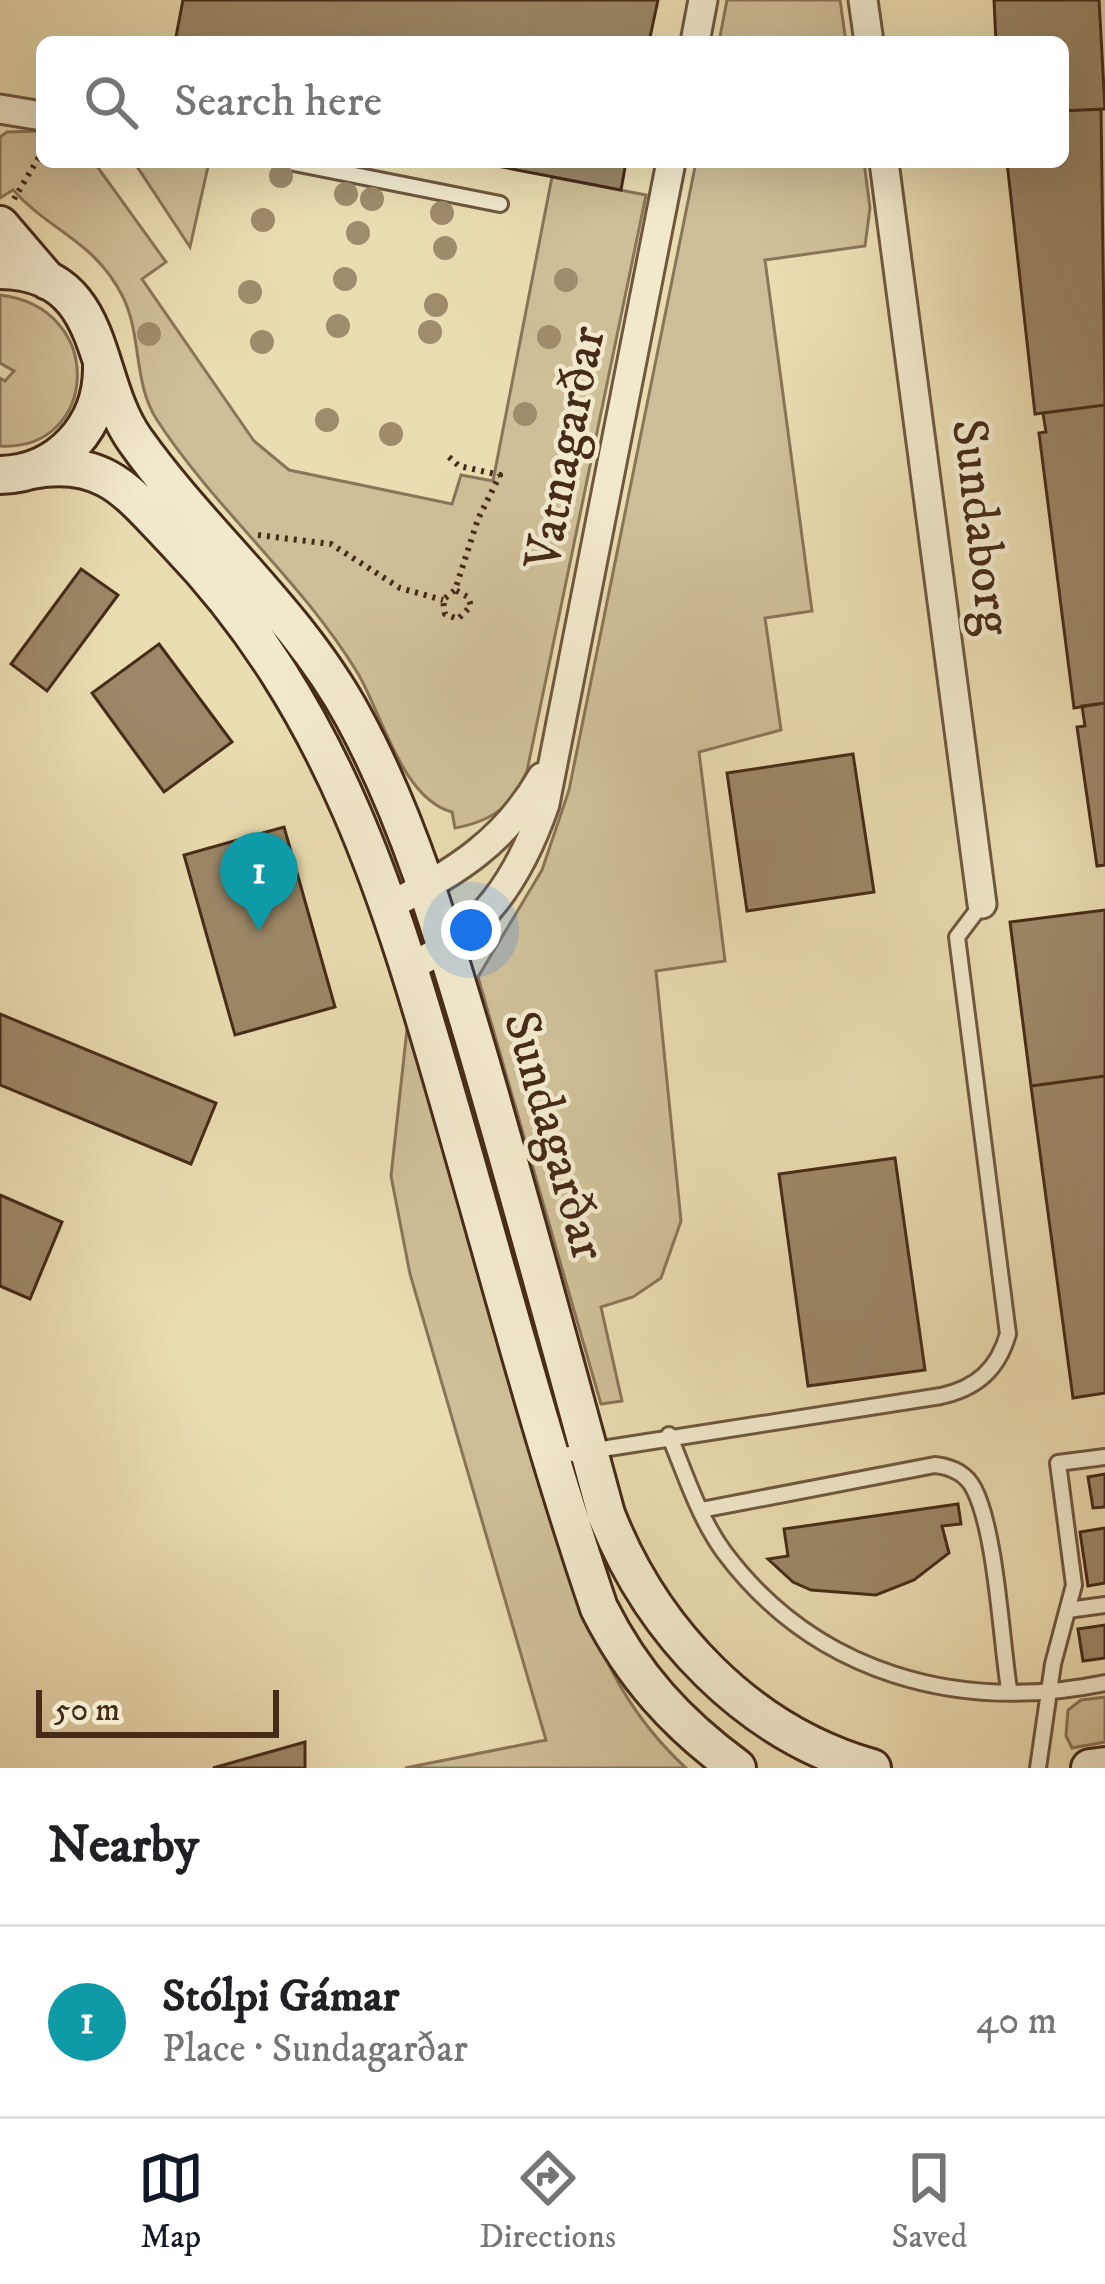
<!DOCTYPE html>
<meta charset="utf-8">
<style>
body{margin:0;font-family:"IM FELL DW Pica",serif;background:#f2f2f2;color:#202124}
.scale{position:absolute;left:36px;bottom:30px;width:243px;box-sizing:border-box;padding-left:12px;border:6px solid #462b18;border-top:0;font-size:33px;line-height:42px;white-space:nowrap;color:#462b18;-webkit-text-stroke:9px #f2e9cd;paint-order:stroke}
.you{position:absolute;left:471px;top:930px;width:42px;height:42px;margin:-30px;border:9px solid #fff;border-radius:50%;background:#1a73e8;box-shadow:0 0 0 18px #1a73e833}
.badge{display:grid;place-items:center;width:78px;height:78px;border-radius:50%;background:#111827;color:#fff;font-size:39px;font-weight:700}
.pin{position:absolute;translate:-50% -99px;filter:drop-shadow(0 3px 6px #0008)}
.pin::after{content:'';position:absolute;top:63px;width:42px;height:36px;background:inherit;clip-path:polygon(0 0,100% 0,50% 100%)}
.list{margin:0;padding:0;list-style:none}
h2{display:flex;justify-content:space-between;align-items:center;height:156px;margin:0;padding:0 48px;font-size:51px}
h2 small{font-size:39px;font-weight:400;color:#757577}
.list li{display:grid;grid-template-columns:78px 1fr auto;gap:36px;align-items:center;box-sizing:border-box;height:192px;padding:0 48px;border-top:3px solid #e0e0e0}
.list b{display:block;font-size:45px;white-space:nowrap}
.list p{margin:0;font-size:39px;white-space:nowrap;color:#757577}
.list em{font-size:39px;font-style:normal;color:#757577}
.icon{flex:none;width:66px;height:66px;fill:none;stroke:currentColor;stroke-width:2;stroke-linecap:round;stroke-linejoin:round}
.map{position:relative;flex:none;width:1105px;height:1768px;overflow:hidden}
.search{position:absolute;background:#fff;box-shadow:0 12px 48px #0002;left:36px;right:36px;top:36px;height:132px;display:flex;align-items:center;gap:30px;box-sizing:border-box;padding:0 42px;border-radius:18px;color:#757577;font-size:45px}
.sheet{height:348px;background:#fff}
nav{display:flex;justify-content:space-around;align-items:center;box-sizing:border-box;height:168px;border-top:3px solid #e0e0e0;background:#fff;font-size:33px;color:#757577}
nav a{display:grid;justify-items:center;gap:6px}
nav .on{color:#111827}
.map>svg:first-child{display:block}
</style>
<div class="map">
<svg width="1105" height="1768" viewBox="0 0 1105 1768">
<rect width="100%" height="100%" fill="#ebddb2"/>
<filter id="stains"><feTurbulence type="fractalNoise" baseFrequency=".00167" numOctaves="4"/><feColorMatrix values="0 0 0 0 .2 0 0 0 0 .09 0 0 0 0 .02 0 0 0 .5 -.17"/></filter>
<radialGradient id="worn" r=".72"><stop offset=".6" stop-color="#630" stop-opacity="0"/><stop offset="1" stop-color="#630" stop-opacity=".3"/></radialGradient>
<path fill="#cfbf98" stroke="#8a7558" stroke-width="3" d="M727,0H840L846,42H719Z
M42,131V162H94L166,262L142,279L254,441L289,470L452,504L461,475L493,481L552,177L646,195L527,771C511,807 493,821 455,828L452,812C401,798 382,713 357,672C301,580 215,509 157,420C133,383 142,336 123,297C95,241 51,232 13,190L0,198V137L7,132Z
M134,162H209L190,247Z
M696,162H864L870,208L865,246L765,260L812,611L765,618L781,730L699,752L725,961L656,971L681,1221L661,1278L633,1297L601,1307L622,1401L601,1404L478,977L542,870L569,790Z
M0,295C108,308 98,452 0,446V378L5,381L14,371L0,363Z
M408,1020L580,1596C605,1665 632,1718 686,1768H405L546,1740L410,1274L391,1176Z
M1105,1697V1742L1072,1748L1066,1736L1068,1710L1081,1700Z"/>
<path fill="#9c8868" stroke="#462b18" stroke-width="3" d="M183,0H658L649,42H175Z
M994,0H1099L1105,109L1063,111V42H996Z
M1101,109L1105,405L1035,414L1007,162H1063V111Z
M476,162H626L621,190Z
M1105,405V703L1074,708L1039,433L1046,432L1043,413Z
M81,569L118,595L47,691L11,664Z
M159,644L232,742L164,792L92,693Z
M1105,703V865L1097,866L1077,727L1085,726L1082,706Z
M853,754L874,892L747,911L727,773Z
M284,827L335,1007L235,1035L184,855Z
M1105,910V1076L1031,1086L1010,922Z
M0,1014L216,1103L191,1164L0,1085Z
M1105,1076V1393L1073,1398L1031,1086Z
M895,1158L925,1370L808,1386L779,1174Z
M0,1195L62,1222L30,1299L0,1286Z
M1105,1474V1507L1093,1508L1088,1477Z
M958,1504L961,1524L942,1526L949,1553L914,1580L876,1595L811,1590L793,1582L768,1559L788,1556L784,1529Z
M1105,1528V1583L1088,1586L1080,1532Z
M1105,1625V1658L1083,1661L1078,1629Z
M305,1742V1768H213Z"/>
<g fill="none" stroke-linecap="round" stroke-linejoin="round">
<defs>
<path id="service" d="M289,162L500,204
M669,1435C685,1473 699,1518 724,1552C815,1674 959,1713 1105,1683
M551,1457L941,1396C977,1388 998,1369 1008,1334L957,937L982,904
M701,1510L935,1465C952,1467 966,1473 974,1489C996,1532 1001,1638 1009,1689
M1068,1610L1105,1605
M1038,1768L1053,1664L1074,1585L1058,1463L1105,1457"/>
<path id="minor" d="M863,0L869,42
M695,42L703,0
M0,109L42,116
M884,162L982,904
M392,904C456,873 506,840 542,777
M410,966C482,936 520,876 545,804L671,162"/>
<path id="secondary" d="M0,225L48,281
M0,270C109,271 90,377 135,440C203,536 297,612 354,718C410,821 444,939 477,1050C522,1204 564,1359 606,1514C652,1632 748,1733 872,1768
M31,470C105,456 130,494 176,542C339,712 393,908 456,1127C502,1287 545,1450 599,1608C633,1676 676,1723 737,1768
M0,475C60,474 103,425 102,366
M1090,1768L1105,1766"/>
</defs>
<use href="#service" stroke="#6f583e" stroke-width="20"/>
<use href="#minor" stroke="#6f583e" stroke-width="33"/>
<use href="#secondary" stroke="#462b18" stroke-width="42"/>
<path stroke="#462b18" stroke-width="6" stroke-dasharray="3 6" stroke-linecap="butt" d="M14,199L42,152
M449,457L459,466L500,475L478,519L455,590L443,600L445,614L458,619L471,606L468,597L455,590
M258,535L331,544L400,588L443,600"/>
<use href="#service" stroke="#f2e9cd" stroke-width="14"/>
<use href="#minor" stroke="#f2e9cd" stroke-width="27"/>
<use href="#secondary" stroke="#f2e9cd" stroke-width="36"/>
</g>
<g fill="#9f8c6c">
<circle cx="281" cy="176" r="12"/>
<circle cx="346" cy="194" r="12"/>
<circle cx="372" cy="199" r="12"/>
<circle cx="442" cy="213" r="12"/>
<circle cx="263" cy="220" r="12"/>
<circle cx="358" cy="233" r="12"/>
<circle cx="445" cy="248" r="12"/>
<circle cx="345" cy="279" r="12"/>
<circle cx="566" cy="280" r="12"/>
<circle cx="250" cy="292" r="12"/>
<circle cx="436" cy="305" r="12"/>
<circle cx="338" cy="326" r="12"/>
<circle cx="430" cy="332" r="12"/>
<circle cx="149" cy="334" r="12"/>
<circle cx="549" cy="337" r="12"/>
<circle cx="262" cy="342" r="12"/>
<circle cx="525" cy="414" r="12"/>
<circle cx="327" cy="420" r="12"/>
<circle cx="391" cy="434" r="12"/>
</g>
<g text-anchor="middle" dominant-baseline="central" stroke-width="9" stroke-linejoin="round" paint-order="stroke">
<g font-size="51" fill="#462b18" stroke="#f2e9cd">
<text transform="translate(566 448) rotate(-79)">Vatnagarðar</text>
<text transform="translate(981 527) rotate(83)">Sundaborg</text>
<text transform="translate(554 1136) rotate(74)">Sundagarðar</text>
</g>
</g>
<rect width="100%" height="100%" filter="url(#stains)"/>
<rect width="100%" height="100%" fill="url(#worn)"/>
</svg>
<div class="scale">50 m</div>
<div class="you"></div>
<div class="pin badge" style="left:259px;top:931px;background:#0f9aa8">1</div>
<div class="search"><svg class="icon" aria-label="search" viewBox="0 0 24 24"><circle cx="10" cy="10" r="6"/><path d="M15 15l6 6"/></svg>Search here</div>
</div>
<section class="sheet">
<h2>Nearby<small></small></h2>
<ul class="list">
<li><span class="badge" style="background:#0f9aa8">1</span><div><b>Stólpi Gámar</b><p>Place · Sundagarðar</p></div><em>40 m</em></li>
</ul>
</section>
<nav>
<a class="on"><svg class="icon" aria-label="map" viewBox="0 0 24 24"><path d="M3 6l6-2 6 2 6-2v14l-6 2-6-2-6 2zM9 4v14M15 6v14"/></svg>Map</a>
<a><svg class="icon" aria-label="directions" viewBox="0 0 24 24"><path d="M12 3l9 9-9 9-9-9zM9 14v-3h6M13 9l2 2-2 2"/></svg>Directions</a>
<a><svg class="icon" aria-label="saved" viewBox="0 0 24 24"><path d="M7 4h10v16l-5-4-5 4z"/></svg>Saved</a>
</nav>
